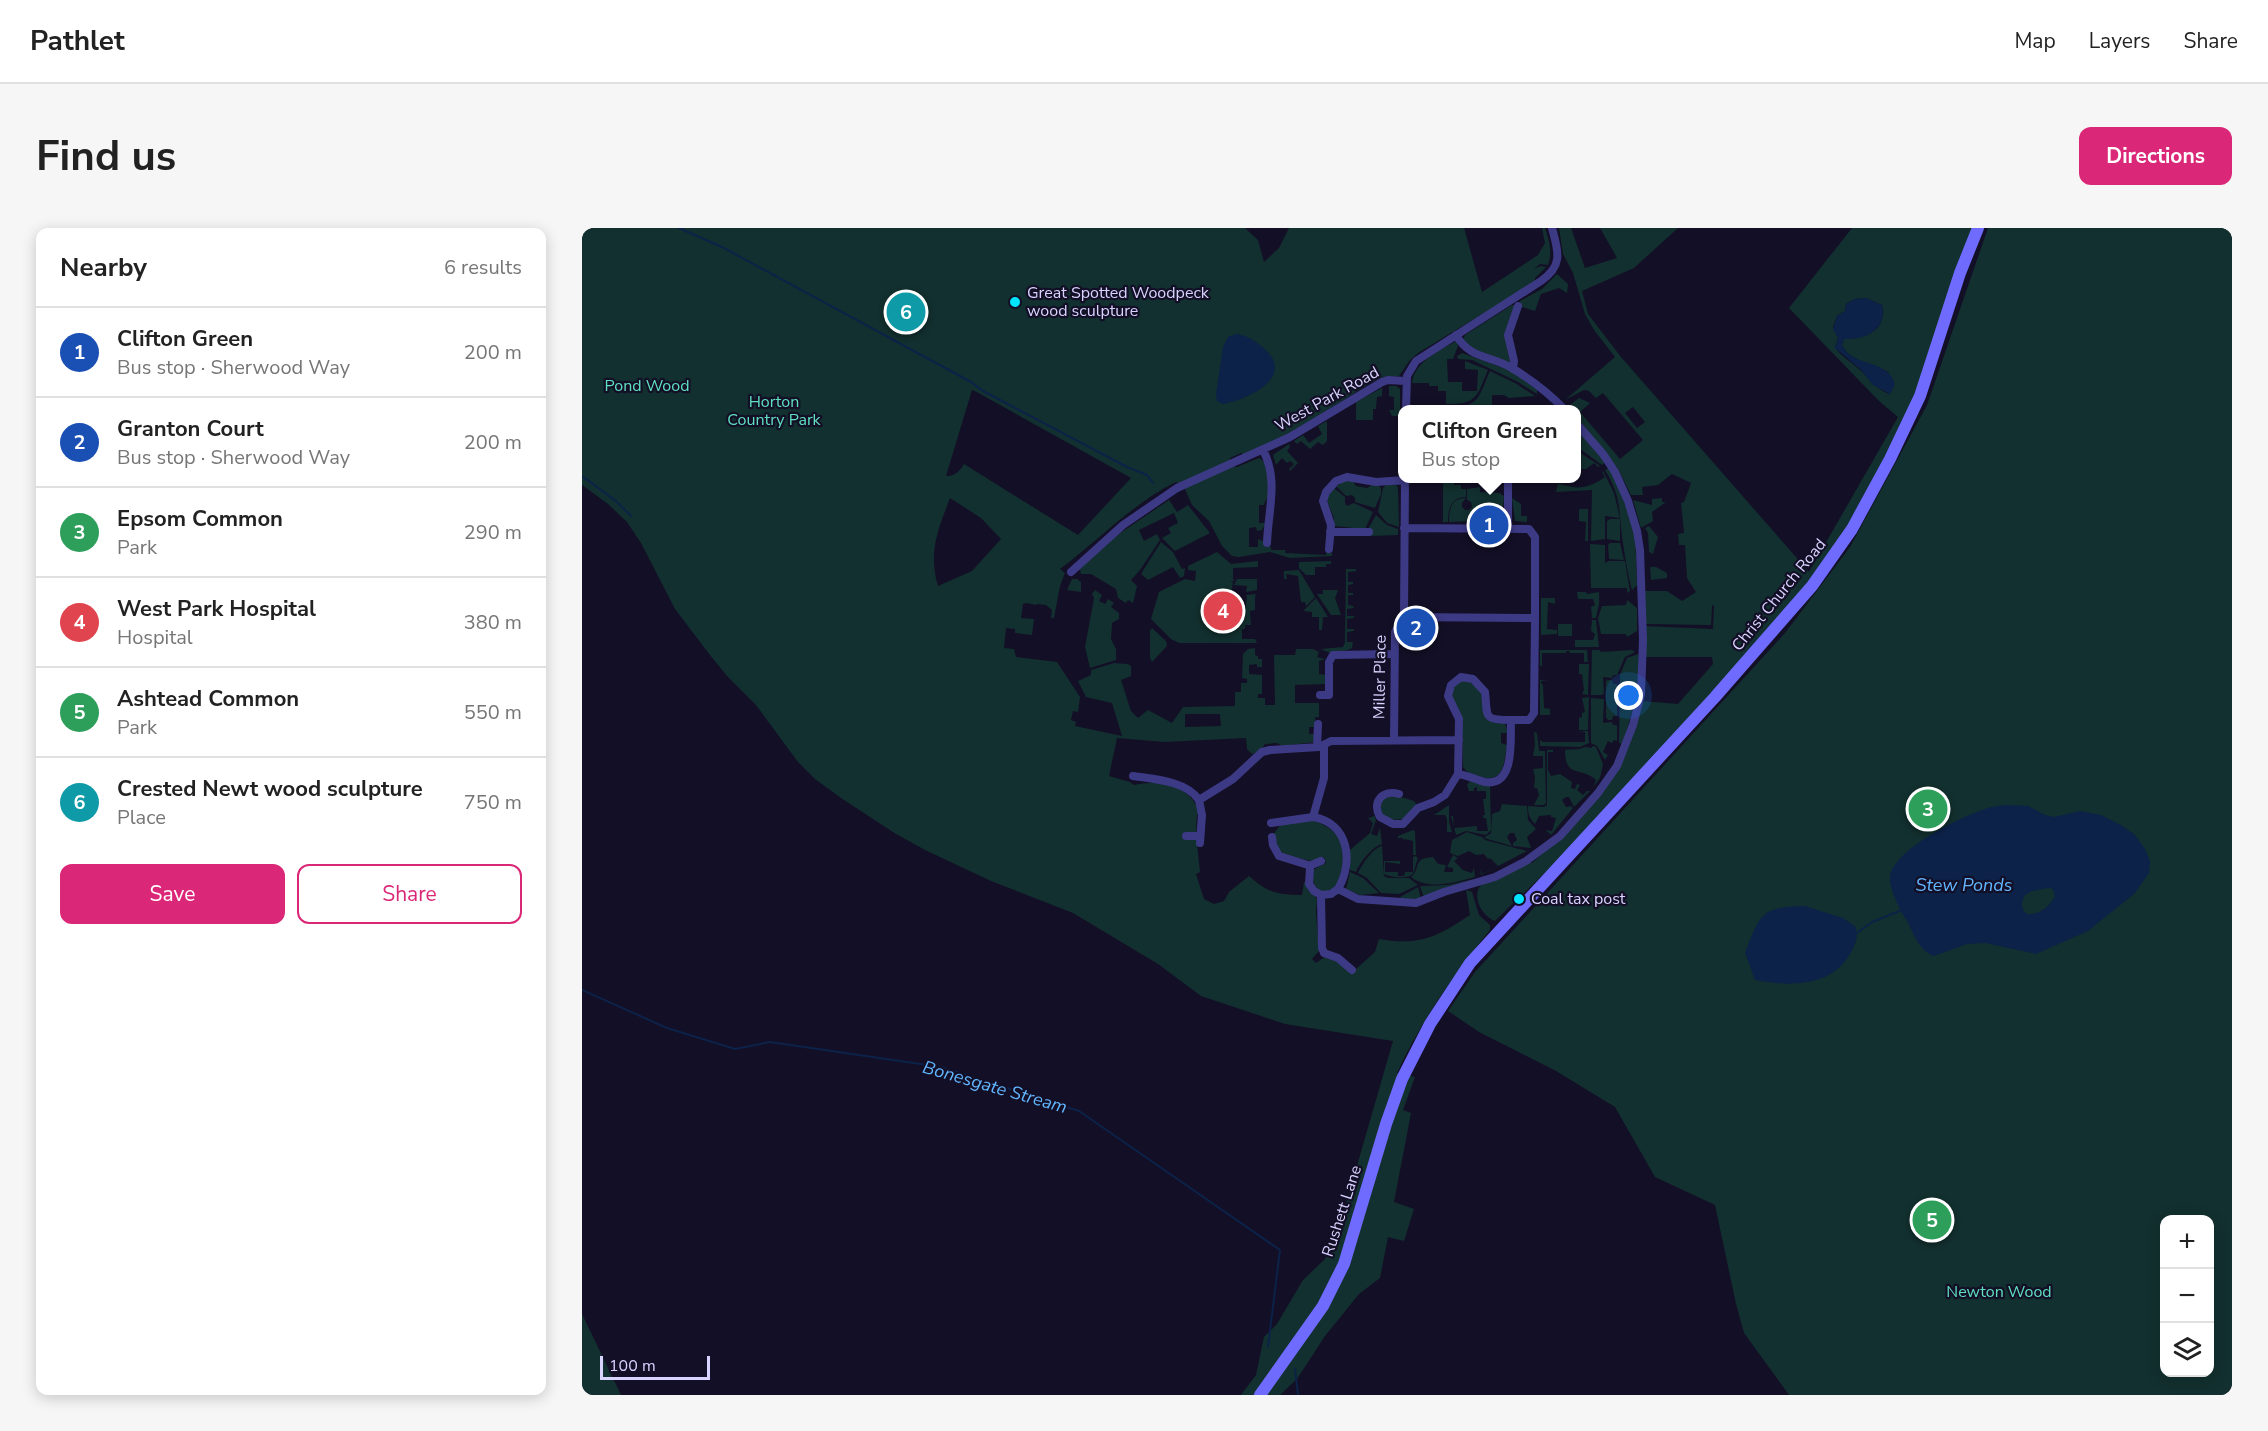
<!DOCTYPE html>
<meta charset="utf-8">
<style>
body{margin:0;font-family:"Nunito Sans",sans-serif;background:#f6f6f6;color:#222}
.controls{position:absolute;right:18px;bottom:18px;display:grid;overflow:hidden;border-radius:12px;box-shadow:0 3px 15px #0003}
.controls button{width:54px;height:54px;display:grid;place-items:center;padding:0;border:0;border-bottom:2px solid #e0e0e0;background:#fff;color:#222;font:30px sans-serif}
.scale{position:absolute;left:18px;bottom:15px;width:110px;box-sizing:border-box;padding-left:6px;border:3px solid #d9d4ff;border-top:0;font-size:16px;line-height:21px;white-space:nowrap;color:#d9d4ff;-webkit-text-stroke:4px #130f26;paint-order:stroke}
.you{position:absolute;left:1047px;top:468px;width:21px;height:21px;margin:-15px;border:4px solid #fff;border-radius:50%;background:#1a73e8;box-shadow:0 0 0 9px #1a73e833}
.badge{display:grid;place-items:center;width:39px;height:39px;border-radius:50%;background:#db2777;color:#fff;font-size:20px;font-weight:700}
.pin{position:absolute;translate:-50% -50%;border:3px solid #fff;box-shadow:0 2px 6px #0006}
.popup{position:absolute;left:816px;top:177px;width:183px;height:78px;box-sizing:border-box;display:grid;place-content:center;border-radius:12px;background:#fff;filter:drop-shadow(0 2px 4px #0005);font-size:20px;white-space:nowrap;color:#767676}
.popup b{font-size:22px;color:#222}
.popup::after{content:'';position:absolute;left:50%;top:100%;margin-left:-12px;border:12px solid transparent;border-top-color:#fff}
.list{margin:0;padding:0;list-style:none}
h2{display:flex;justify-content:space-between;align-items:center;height:78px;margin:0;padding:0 24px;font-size:26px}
h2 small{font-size:20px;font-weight:400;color:#767676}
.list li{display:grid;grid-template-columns:39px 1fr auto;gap:18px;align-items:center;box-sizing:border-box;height:90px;padding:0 24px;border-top:2px solid #e0e0e0}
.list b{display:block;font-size:22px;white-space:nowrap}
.list p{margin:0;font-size:20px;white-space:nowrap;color:#767676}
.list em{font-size:20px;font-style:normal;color:#767676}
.actions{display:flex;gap:12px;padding:18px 24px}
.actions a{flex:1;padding:14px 0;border:2px solid #db2777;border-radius:12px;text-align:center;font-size:21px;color:#db2777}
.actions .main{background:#db2777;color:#fff}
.icon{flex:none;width:33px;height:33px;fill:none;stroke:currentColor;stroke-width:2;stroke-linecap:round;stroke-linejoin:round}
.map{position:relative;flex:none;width:1650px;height:1167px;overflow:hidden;border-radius:12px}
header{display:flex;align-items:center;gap:36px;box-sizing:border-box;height:84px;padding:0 30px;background:#fff;border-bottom:2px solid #e0e0e0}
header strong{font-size:28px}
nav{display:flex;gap:33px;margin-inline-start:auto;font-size:21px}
.intro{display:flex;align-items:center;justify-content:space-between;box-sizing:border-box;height:144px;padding:0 36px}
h1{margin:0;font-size:42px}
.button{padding:15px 27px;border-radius:12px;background:#db2777;color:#fff;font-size:21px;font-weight:700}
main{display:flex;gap:36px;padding:0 36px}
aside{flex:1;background:#fff;border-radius:12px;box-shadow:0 3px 15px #0003}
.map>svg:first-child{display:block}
</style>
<header>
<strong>Pathlet</strong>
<nav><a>Map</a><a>Layers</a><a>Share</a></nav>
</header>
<div class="intro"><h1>Find us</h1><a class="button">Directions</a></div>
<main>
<aside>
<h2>Nearby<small>6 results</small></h2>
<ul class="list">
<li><span class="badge" style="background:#1a4fb4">1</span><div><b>Clifton Green</b><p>Bus stop · Sherwood Way</p></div><em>200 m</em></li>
<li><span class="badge" style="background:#1a4fb4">2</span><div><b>Granton Court</b><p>Bus stop · Sherwood Way</p></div><em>200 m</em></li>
<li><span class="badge" style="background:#2e9e5b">3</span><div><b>Epsom Common</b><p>Park</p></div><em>290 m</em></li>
<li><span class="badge" style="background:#e0444e">4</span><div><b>West Park Hospital</b><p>Hospital</p></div><em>380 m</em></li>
<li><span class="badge" style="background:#2e9e5b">5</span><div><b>Ashtead Common</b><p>Park</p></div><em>550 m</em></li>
<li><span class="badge" style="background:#0f9aa8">6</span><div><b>Crested Newt wood sculpture</b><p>Place</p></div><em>750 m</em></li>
</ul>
<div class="actions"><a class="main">Save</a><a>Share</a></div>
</aside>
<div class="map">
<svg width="1650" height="1167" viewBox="0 0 1650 1167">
<rect width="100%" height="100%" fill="#130f26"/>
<path fill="#12302f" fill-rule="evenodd" d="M0,0H663L676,12L682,34L697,20L707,0H882L900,64L956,27L963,15L960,0H963C967,13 971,23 966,37L958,36L952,41L959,38L964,39L953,50V54L836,125L828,132L817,148L802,149L790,154L702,209L662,227L659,225L648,230L647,234L597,255L594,254C551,275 517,312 478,341L483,345L478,358L472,390H469L470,382L464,377L455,376L454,377L444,375L441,376L439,390L452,391L450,407L433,405V401L424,400L422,420L432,421L434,429L475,434L498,469L496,484L491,483L489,492L494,494L493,498L540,508L530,475L504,469L496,453L509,447V442L532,435L546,436L549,438V448L539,452L549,483L556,490L566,482L590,495L601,479L653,478V464H659V455H665V451L660,450L661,426L666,421L673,420V427L676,428V431H680V439H675V436L667,437V446L680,447V466H676V470H683V477H693L692,427H713L714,421H731L737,424L735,429L743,431L737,433V446L744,447L743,456L713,457V475H737V489H733V499H727V506H733V514L700,518L695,515L683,516L679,522L670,526L665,521L664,510L583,514L535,510L527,548L548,554L552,557C576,551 611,558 617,585L615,587C613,606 616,624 618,644L614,646L622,671L632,676L642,673L647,664L667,648C687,665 693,666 720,667L722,654H724L735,671L734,684L737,723L730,731L734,735L744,728L774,741L793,724L797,711C838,718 855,709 888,687L884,662L890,664L897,687L908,697V702C872,746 839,793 815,845L833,849L821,882L829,885L812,974L832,981L822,1013L806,1009L798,1050L777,1066L743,1108L715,1151L698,1167H659L674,1147L682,1109L695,1096L721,1052L743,1031L761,986L811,813L703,796L619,768L576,736L491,685L409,653L343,622L314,606L259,570L233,551L216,534L174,477L145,448L128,427L93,381L59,315L45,294L26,276L0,257ZM390,162H391L549,250L496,307L382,236C379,242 372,249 364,248ZM368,270L399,290L419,311L390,343L356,358C346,324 356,302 368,270ZM603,486H638L639,498L603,499Z
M977,0H989L1003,40L1035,30L1018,0H1096L1052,40L1000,63L1006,86L1039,129L1227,344L1316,189L1297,173L1207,80L1270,0H1394L1343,146L1277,282L1232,349L1008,601L913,693C900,688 889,669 899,657L946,635H950L990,599L1035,543L1060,473L1096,476L1131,436L1130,429H1062V398L1131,401L1132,377L1130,378L1129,397L1062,396V363H1085L1100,373L1114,364L1105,350L1103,317H1097L1096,306L1102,305L1099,275L1102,274L1109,255L1090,246L1076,257L1060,259L1061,267H1049L1036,241L994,188V182L988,181L985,179L997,170L1008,175L998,184L1038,231L1061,212L1021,165L1014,170L1007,163L1002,162L983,172L1033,129L1012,102L1003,86L991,45L981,26ZM1284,70L1300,77C1305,103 1284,111 1262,111L1260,117C1268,135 1293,134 1307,145L1308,166C1294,162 1289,151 1278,142C1270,134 1259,129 1253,119L1256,110L1251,99L1255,88L1263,83L1264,76L1273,71ZM1051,179L1063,194L1055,200L1043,185Z
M1406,0H1650V1167H1207L1162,1105L1154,1076L1133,977L1073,949L1033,879L974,843L897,804L866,783L893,744L1203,405L1268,319L1345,177ZM1582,992H1628V1144H1582Z
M975,46L986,56L985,65L977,60L959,66L953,83L937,78L938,73L960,61Z
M930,77H933L924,114L928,135L890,120L881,112L883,107Z
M874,113L876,118L871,131H865L866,154H880V163H895L896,142L883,141V133L906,142C895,167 896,177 864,176V163H856V158H847V155H830C832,134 857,123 874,113Z
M880,125L932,144L955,162V166L936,154L890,132L876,131L875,128Z
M908,143L933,155L953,168L927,170L922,167H910V181L905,180L871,181V179C899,179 898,164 908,143Z
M807,158H814L818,161V188H810L807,182H812V169L807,168Z
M800,160V168L795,169L794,181H791V192H774V174Z
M745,193V213L741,217L736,214L728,221L719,213L715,216L712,213L721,207L727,215L740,206L736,198Z
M994,198L1023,234L1020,237L994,218Z
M707,216L708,219L705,223L716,235L708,243L707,241L712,236L708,233L705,235L700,230L694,237L691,227Z
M994,222L1018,238L1016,239L1012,235L1004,241H994Z
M677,230C687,234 690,257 686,268C685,271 683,273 682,277H677V295H684L680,302L675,303L674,299L667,300V319H676V311L681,313L683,317L689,319V322H703V325L744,327V324L750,325V328L708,330L688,324L657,329L650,328L640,318L627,293L610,277L602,259L650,239H655Z
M1027,240L1035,254L1053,304L1055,357L1050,362C1046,347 1043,330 1041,315C1036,283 1041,272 1023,242Z
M1021,243L1032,265L1038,290L1023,288V311L1009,313L1010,262L974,264L976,256C980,256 984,258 990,259C1002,261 1013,256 1023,249L1020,244Z
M764,252L771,253L774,258L785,260L790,257H796L799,260V266L793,280L773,274V270L770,267L764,268L754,258Z
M861,253H872V257H879V261H884V269C869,269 866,281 866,294H861Z
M813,255L816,260L817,299L805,295L796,284L801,260L804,257Z
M898,259V264L917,265L922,268L920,292L867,294C867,281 869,270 884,270L880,275V279L883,282H887L890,279L889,274L885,272V261Z
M752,260L763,269V275L765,278L772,275L791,284L783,301L752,298V290L744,270Z
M930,270L939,276V288H945V294L933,293Z
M1080,270V274H1084L1070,284L1071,293L1059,300L1051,272L1070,277V271Z
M587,272L595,284L606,277L628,305L593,323L580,310L589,305L586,300L596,295L592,285L557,302L562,313L575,306L578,312L558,342L549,352L555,358L551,375L546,372L544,375L536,370L534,361L509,346H499L498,341L519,318Z
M997,281H1006V313H1003L1004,294L997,293Z
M794,287L805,297L816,301V307L788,308L786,301Z
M1028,291H1038V313L1025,311V293Z
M1067,298L1076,309L1071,326L1067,324L1066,305L1063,300Z
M579,314L591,324L600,341L603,340L602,348L598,350L591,339L566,352L559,346Z
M1028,315H1038L1042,332L1027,331L1026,317Z
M1008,316L1023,317V335L1027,333H1043L1048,363L1045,365V360H1009Z
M635,324L649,336L676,333V339L651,340V351L653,353H648L651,354L645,399L648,400L650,393L661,395L665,369L664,367L675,366L673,368V382L668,383L669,397H663V401H660V411H673L675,415H597L589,411L569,391L577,364L603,351L613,353L614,343L606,342V338Z
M749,333V336H744V339H733V347H724L717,340V334Z
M1068,339H1074L1085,345V350L1069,352Z
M764,341H774V343L766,344V354H771V356L766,357V365H771V367H766V377L771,378L772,380L765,381V388H772V390L765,391V401H772V403L765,404V414H771L770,420C763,425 755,421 748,425L739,421L761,419L763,414Z
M717,342L733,369L724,378L723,374H719L716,348L704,346L705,351H702V343Z
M490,351H495L499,354V364L485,362Z
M655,351H675V362L664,364L665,358L652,357Z
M513,362L520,367L517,373L523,376L526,371L532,375L529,379L537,385V391L530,395L529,411L534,421V432L508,440L503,419L512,370L510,366Z
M741,362H756L753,370L759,387H749L735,366H741Z
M995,364H1004L1005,366L1017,364V376L1014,390H1010L1009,379L1013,377L1011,371H996Z
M734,370L746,389H741L740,402H737V389H730V384L721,383Z
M959,370H973V376L966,374L965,401L975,402V406L959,407Z
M1045,372L1055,380V403L1045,409L1044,406H1019L1016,390L1020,378L1044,377Z
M1010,392H1014L1017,419H993V412H1011L1013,406L1009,403Z
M976,396H990V408H976Z
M570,400L584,413L585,418L570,434L568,430V403Z
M958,422H1005L1006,434H1002V425H988L987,423H984V425H960V438H958Z
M1010,422H1017L1019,424L1050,422L1053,424L1043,429L1035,447H1031L1030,450L1021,449L1022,465L1020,467H1009Z
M1056,426L1057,459L1041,516L1037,515L1038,447L1045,430Z
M997,436H1007L1006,467L1000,466L1002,462L1000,446H997Z
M887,452L899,463L904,491L923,496L926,505H919V515L925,517C922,535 922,557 897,548C890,546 885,545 881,539L880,488L870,473V461L878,453Z
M958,452H966L959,453V455L961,457L962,480L968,481V487H958Z
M1030,452L1031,456H1035V488H1031L1030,492H1026L1024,489V454L1025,452Z
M1007,469L1006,502H997V490L1000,489V485L1003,484L1000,470Z
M1009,470L1022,471L1021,495L1030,494L1031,497H1035V513L1032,512L1030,515L1026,513L1021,524L1026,527L1023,532L1015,518L1009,515Z
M997,503H1006L1007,515L998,519L958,518V512L961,514H1003V504Z
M952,504L955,505L957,523H963L964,575L962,577H952L957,567L955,560H952L953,549L951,541L961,540V528H951L953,517Z
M1010,518L1014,519L1021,536L1018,550L1011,559L1014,552C999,538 983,551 983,522H978L998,521L1003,519L1010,520Z
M965,522H971V524H966V542L969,548L978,546L990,554L989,560L993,561L995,556L998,557L995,562L1001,567L1005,563H1008L992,579L987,569H984L980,572L984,579L989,578L991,580L969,607L964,602L970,603L974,590L969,589V587L957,588L953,596C947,590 946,586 946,578L962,579L965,577Z
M888,553L908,557L909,602L904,607L884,603L874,607L869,588H871L872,600L895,598V603H906L904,590H901V587H903L901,571H904V563H895V559L892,560V563H887L885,557Z
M816,568L832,573L835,577L821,591L807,592L798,584L799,575L802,569Z
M920,576L945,578L946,592L954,601L945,609L949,620L931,618V615L935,612L932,605H928L925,609L930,618L902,610L909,605L910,586L918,583Z
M867,577V594L870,604H865V591L863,587H852Z
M793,588L794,592L789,606L795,608L798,600L800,616C790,619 778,634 774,644L768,642V622L788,605L791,595L786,590Z
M729,592C766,603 767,628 753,660L742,664C731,659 730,654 731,642L744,635L742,629L729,633L699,626L691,607L699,596Z
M831,602L833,603L834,627H831V613L822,611L821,613V610H816V608Z
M885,604L900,609L903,612L945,623L899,647L898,640L900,646L916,638L908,630L906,631L902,626L894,627L887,623L876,628L868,625L870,612Z
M800,618L802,648L806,650H827L836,657L817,666L799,665L785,650L776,645C780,636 791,620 800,618Z
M871,627L876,630L872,633L881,642L890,645L892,640L893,649C873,654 847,663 829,649C840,639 829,631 851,629L856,636L864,637L862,644H871V640L865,639Z
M834,628L836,631C833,636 834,640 831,645C827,652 808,649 802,646V633H818V636L803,634V644H816V648H822L823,644H831V629Z
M768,644L781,650L797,665L778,667L764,661Z
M892,651L842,670L838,658L866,657Z
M836,659L839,671H820L818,669Z
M0,1086L39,1167H0Z"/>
<path fill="#0c2248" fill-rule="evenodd" d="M1284,70L1300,77C1305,102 1284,112 1262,111L1260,117C1270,140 1305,130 1313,156L1308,166L1291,157L1278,141L1253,120L1256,110L1251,101L1255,88L1263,83L1264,76L1273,71Z
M654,106C664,107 672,112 679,118C717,147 668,171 641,176L635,173L634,167L641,119L646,109Z
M1424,577L1446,578L1463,587L1472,589L1498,583L1519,587L1539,597L1553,607L1563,621L1568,633L1567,645L1552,666L1506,703L1454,726L1403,715L1385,716L1352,728C1337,723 1332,706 1325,693C1318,682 1308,663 1308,650C1309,622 1382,587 1406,580C1412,578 1418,578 1424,577ZM1467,660L1471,661L1473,669C1465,680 1459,686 1445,686C1438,680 1439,675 1443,667L1450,663Z
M1223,678L1261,690L1273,698C1277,708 1274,715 1269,724C1251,759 1208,759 1173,752L1163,725C1178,686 1179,679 1223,678Z"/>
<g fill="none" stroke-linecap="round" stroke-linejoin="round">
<path stroke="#0c2248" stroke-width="2" d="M97,0L140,19L389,154L401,163L545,239L565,247L571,255
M0,248L34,273L49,288
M1275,705L1290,694L1320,682
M0,762L85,800L153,821L188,814L359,839L497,883L698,1022L686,1119
M713,1141L716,1167"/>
<path stroke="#3d3a85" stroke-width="8" d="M874,107C888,131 907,127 930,140C948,151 968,166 983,182
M931,141L932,133L926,107L936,78
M824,182L825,148L834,133L959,53C982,37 976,23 970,0
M681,222C697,252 686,283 685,315
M926,250V300
M748,304H787
M747,321L749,297L741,273L744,264L754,253L765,249L794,254L823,252
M489,344L541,297L595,260L708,209L800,154L806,152L824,153
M822,389L953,390V309L947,301L822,300
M822,389L823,250
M738,467H747V434L751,427L812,426
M812,512L813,404L822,389
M742,517V550L731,589C767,595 772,634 756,661L776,671L834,675L862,664L913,649L944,633L978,608L1016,565L1035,538L1051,497L1059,466L1061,412L1058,322L1055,303L1046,273L1033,244L1021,226L994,195
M735,519L736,496
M876,546L877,491L866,468L869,457L879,449L891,451L903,464C906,489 900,492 929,492
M551,548C572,551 605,553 617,572
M817,566C801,561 789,574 798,589L811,596H821L836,580L852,574L863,567L876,546C885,547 894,552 903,554C934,559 928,510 929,492H947L952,485L953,390
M689,595L731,589
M604,608H618
M690,609L691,617L697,628L726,637L728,640L727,656L732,663L739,667
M618,615L620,587L617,572L651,551L680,524L688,522L737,519L749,513L877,512
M727,638L739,633
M756,661L749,666L739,667V669L740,720L742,725L756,730L770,742"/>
<path stroke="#6f6bff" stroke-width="12" d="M678,1167L741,1078L762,1036L804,896L820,851L848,796L888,735L1133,469L1230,358L1270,301L1308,231L1338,168L1378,45L1396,0"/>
</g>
<g fill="#00e5ff" stroke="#130f26" stroke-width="2">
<circle cx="433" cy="74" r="6"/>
<circle cx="937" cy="671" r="6"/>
</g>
<g text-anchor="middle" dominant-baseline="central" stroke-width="4.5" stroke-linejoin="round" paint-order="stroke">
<g font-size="16" fill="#d9d4ff" stroke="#130f26" text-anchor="start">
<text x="445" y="65">Great Spotted Woodpeck<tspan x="445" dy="18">wood sculpture</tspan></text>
<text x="949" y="671">Coal tax post</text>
</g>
<g font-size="16" fill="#5fe0c0" stroke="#130f26">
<text x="65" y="158">Pond Wood</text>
<text x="192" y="174">Horton<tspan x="192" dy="18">Country Park</tspan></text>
<text x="1417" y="1064">Newton Wood</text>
</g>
<g font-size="16" fill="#d9d4ff" stroke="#130f26">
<text transform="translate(745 171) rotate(-29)">West Park Road</text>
<text transform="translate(1197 367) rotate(-51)">Christ Church Road</text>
<text transform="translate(798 449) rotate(-89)">Miller Place</text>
<text transform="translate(760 983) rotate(-72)">Rushett Lane</text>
</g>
<g font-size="18" font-style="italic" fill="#62b6ff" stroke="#130f26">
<text x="1382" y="657">Stew Ponds</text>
<text transform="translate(413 859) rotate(16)">Bonesgate Stream</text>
</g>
</g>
</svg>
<div class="controls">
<button>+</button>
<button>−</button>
<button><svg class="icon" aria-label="layers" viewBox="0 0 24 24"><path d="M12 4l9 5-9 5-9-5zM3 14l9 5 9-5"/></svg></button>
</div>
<div class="scale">100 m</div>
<div class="you"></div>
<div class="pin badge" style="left:907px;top:297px;background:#1a4fb4">1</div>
<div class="popup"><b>Clifton Green</b>Bus stop</div>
<div class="pin badge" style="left:834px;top:400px;background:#1a4fb4">2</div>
<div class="pin badge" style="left:1346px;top:581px;background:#2e9e5b">3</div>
<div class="pin badge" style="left:641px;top:383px;background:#e0444e">4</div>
<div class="pin badge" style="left:1350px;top:992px;background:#2e9e5b">5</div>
<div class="pin badge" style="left:324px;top:84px;background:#0f9aa8">6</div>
</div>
</main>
